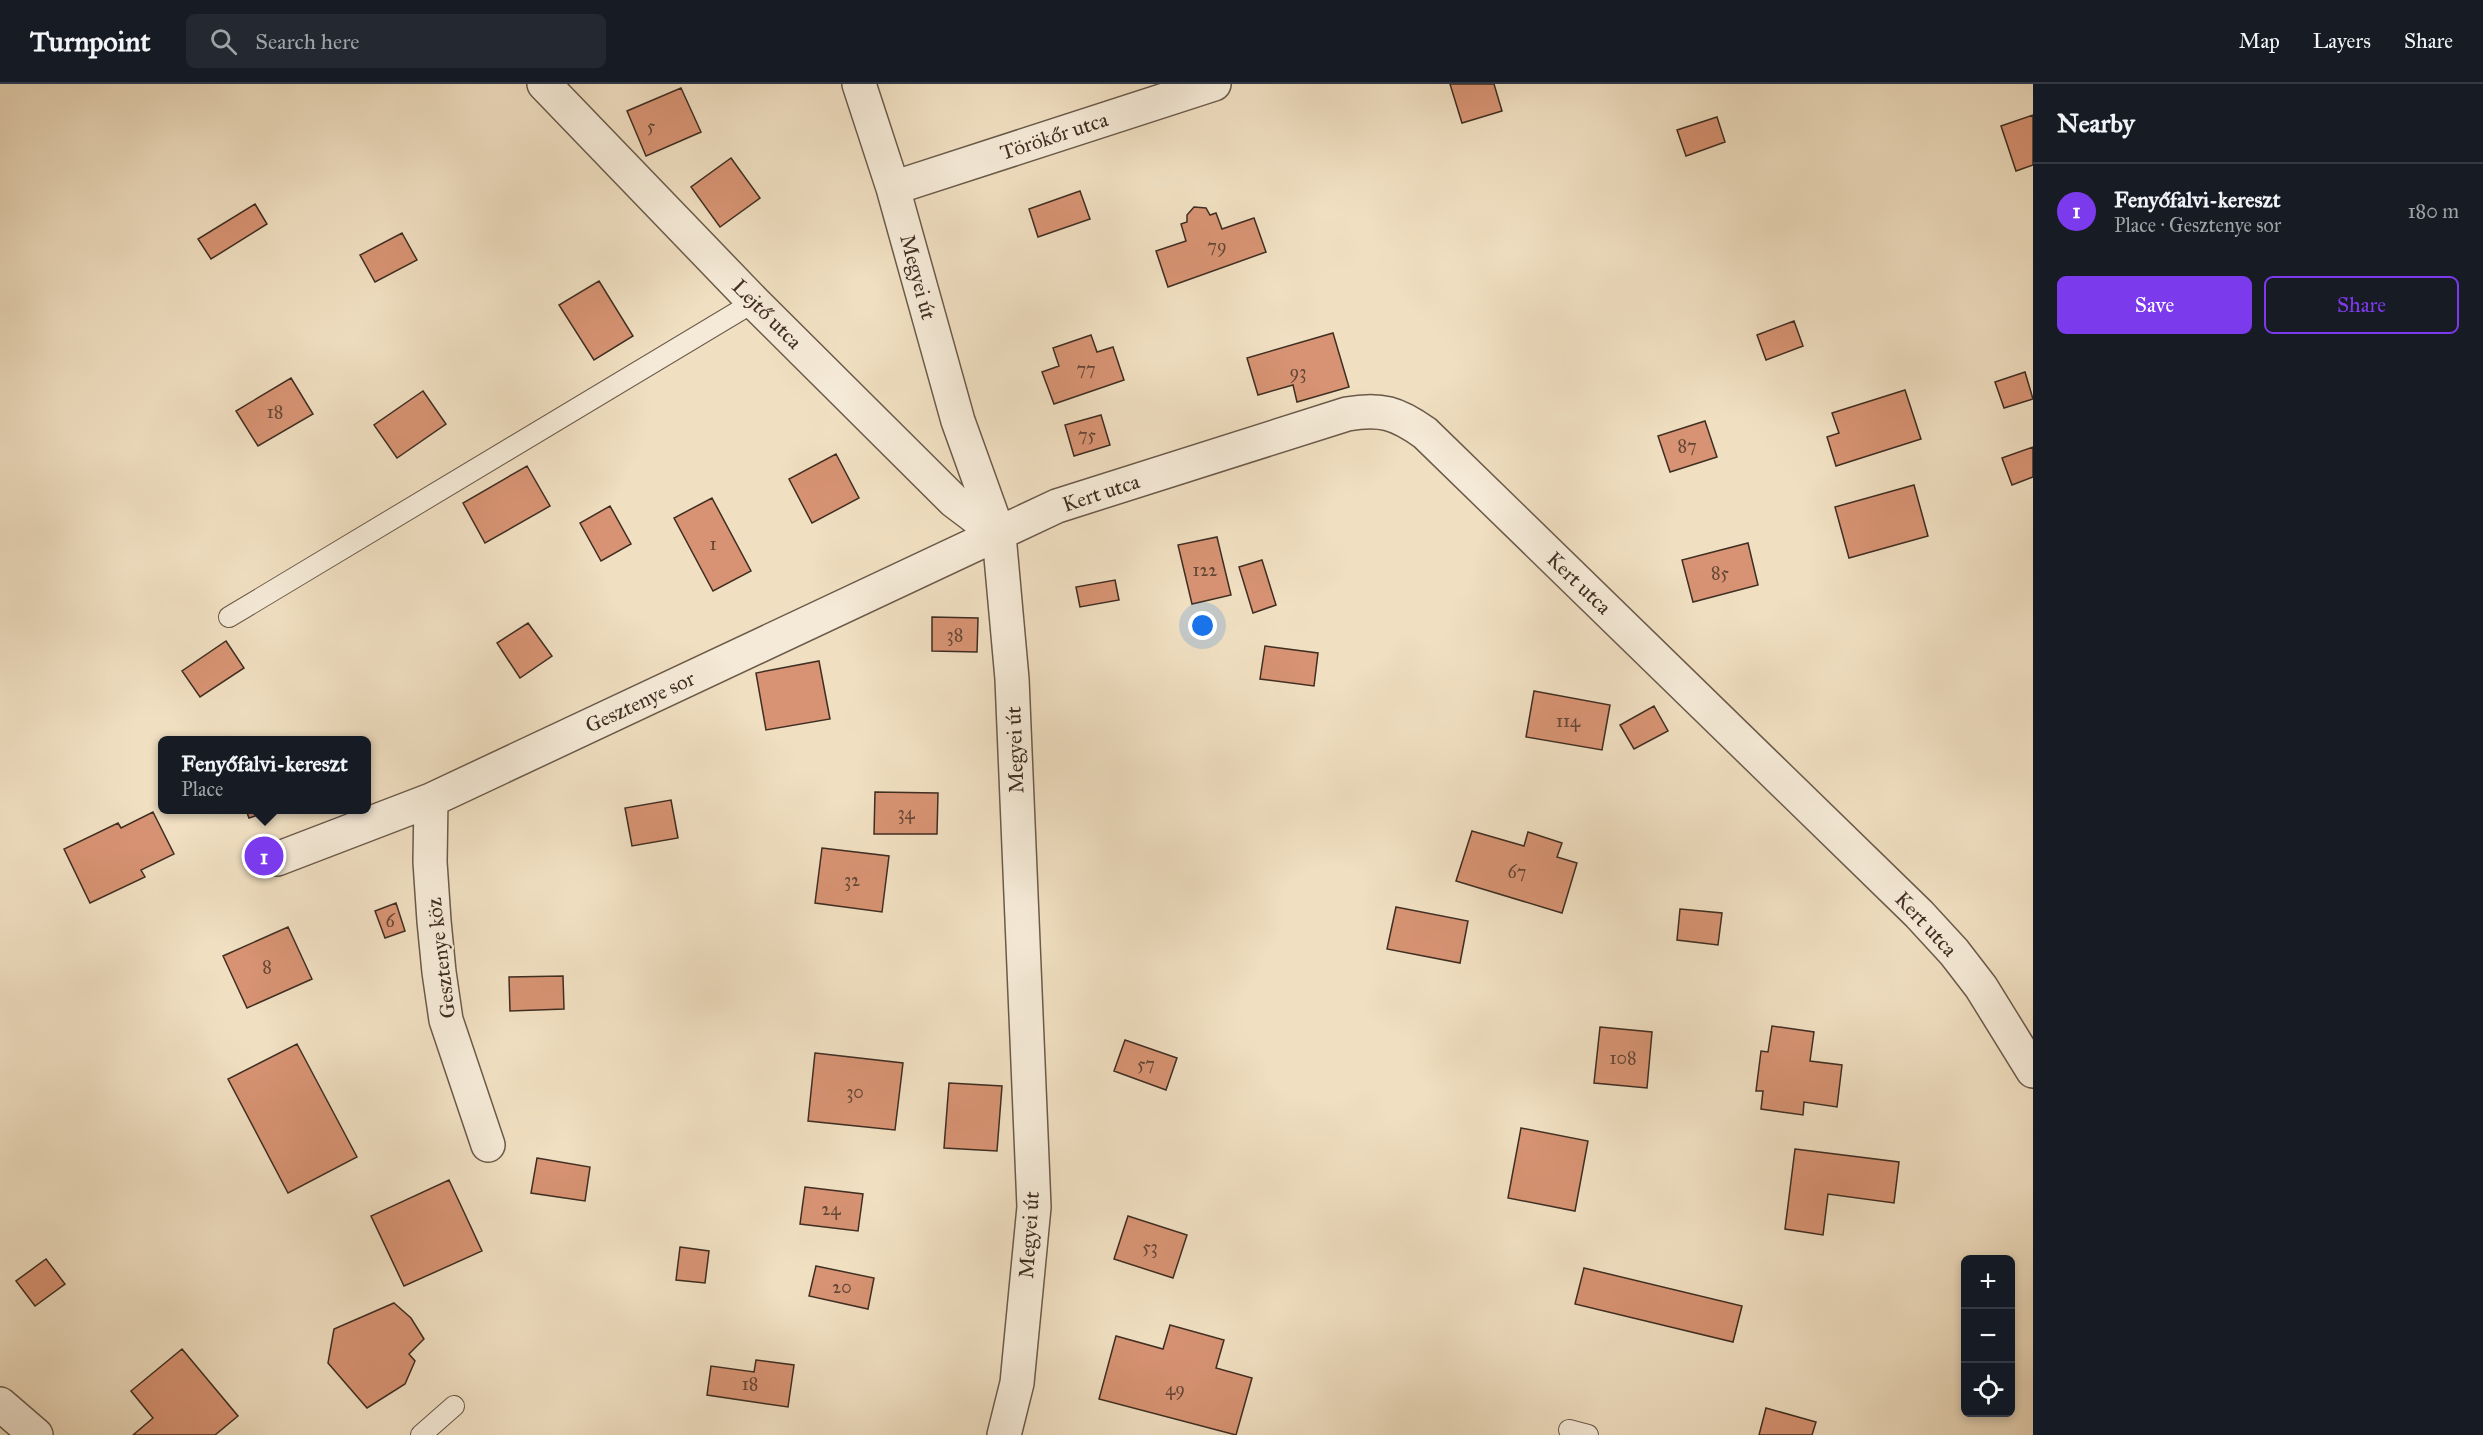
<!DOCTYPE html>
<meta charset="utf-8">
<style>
body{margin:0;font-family:"IM FELL Great Primer",serif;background:#242831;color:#f1f3f6}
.controls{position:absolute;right:18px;bottom:18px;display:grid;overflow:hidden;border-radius:9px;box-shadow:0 3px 9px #0003}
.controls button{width:54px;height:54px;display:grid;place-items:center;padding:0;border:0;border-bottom:2px solid #363941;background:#171b24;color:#f1f3f6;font:30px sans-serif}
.you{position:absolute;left:1203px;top:542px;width:21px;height:21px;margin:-15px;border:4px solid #fff;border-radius:50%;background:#1a73e8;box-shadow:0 0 0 9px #1a73e833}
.badge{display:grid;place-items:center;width:39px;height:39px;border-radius:50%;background:#7c3aed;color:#fff;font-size:20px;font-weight:700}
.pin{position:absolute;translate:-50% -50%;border:3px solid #fff;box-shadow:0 2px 6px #0006}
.popup{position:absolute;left:158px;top:652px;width:213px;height:78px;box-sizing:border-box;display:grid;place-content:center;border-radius:9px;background:#171b24;filter:drop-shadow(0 2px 4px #0005);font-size:20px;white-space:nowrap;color:#9ea1a6}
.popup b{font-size:22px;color:#f1f3f6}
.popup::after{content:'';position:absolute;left:50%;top:100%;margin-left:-12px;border:12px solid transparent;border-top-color:#171b24}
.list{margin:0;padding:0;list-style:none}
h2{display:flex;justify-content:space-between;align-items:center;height:78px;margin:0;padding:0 24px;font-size:26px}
h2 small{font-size:20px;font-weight:400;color:#9ea1a6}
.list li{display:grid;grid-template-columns:39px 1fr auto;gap:18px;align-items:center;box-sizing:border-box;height:96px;padding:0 24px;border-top:2px solid #363941}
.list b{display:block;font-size:22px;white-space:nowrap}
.list p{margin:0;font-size:20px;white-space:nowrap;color:#9ea1a6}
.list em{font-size:20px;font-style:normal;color:#9ea1a6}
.actions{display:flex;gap:12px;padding:18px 24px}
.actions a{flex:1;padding:14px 0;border:2px solid #7c3aed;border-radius:9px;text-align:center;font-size:21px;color:#7c3aed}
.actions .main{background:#7c3aed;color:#fff}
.icon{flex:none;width:33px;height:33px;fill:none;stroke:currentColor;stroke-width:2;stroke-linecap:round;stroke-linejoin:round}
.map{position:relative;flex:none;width:2033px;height:1351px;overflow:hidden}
header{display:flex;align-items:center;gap:36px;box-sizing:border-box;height:84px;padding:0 30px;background:#171b24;border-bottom:2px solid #363941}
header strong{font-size:28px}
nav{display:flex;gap:33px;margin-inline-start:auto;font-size:21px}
.search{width:420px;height:54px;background:#242831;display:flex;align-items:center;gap:15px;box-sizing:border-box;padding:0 21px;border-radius:9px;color:#9ea1a6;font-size:22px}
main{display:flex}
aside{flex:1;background:#171b24}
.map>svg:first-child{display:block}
</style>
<header>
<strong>Turnpoint</strong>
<div class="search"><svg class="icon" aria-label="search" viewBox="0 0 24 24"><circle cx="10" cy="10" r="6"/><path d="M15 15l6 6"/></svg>Search here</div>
<nav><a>Map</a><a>Layers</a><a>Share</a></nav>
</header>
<main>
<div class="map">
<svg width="2033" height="1351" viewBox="0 0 2033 1351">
<rect width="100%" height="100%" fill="#f0dfc1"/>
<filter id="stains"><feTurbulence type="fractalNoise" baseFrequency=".00333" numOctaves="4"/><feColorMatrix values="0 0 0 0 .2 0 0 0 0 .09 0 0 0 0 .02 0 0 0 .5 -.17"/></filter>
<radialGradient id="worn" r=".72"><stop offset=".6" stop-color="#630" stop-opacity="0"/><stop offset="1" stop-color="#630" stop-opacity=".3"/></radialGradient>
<path fill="#d79373" stroke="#3f2e22" stroke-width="1.5" d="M1450,0H1494L1502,27L1462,39Z
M681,4L701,48L646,72L627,27Z
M2033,31V81L2016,87L2001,42Z
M1717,33L1725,58L1686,72L1677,46Z
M731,74L760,114L720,143L691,103Z
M1080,107L1090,135L1038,153L1029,125Z
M255,120L267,140L211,175L198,155Z
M1194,123L1206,124L1210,131L1216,129L1222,145L1254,134L1266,168L1168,203L1156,167L1186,157L1181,140L1187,138V131Z
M402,149L417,176L375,198L360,171Z
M599,197L633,252L594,276L559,221Z
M1794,237L1803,262L1766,276L1757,251Z
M1333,249L1349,303L1297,318L1293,301L1258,311L1247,274Z
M1091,251L1097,268L1113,263L1124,296L1054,320L1042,288L1059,282L1053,264Z
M2025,288L2033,315L2004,324L1995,298Z
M291,294L313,330L258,362L236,327Z
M1905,306L1921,355L1836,382L1827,353L1839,349L1832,329Z
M423,307L446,340L397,374L374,341Z
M1101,331L1110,361L1074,372L1065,341Z
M1705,337L1717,373L1670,388L1658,352Z
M2033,363V393L2012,401L2002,374Z
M836,370L859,414L812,439L789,395Z
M527,382L550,422L485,459L463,419Z
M1914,401L1928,452L1849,474L1835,423Z
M712,414L751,487L713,507L674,434Z
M610,422L631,460L601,477L580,439Z
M1217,453L1231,511L1192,520L1178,461Z
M1748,459L1758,501L1693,518L1682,476Z
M1262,476L1276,521L1253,529L1239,483Z
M1115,496L1119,516L1080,523L1076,503Z
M932,533L978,534L977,568L932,567Z
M528,539L552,572L520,594L497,559Z
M226,557L244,584L200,613L182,587Z
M1265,562L1318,569L1314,602L1260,595Z
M819,577L830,635L766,646L756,589Z
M1534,607L1610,621L1602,666L1526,653Z
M1654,622L1668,647L1634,665L1620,641Z
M875,708L938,709L937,750H874Z
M671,716L678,754L632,762L625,724Z
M246,726H273L249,734Z
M153,728L174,770L141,786L145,793L90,819L64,765L118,739L121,744Z
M1472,747L1524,762L1528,748L1562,759L1557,773L1577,779L1562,829L1456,797Z
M822,764L889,772L882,828L815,819Z
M396,819L405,847L385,854L375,827Z
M1396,823L1468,837L1460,879L1387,865Z
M1680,825L1722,829L1718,861L1677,856Z
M288,843L312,895L247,924L223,872Z
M563,892L564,925L510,927L509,893Z
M1772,942L1814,948L1810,977L1842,981L1837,1023L1804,1018L1803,1031L1761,1025L1763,1007H1756L1761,967L1768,968Z
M1600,943L1652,948L1647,1004L1594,999Z
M1125,956L1177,974L1166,1006L1114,987Z
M297,960L357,1073L288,1109L228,995Z
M815,969L903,979L895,1046L808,1037Z
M949,999L1002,1002L997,1067L944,1064Z
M1521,1044L1588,1057L1575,1127L1508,1114Z
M1795,1065L1899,1078L1894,1119L1828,1110L1823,1151L1785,1145Z
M537,1074L590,1083L585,1117L531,1109Z
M449,1096L482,1167L404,1202L371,1132Z
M805,1103L863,1110L858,1147L800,1140Z
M1128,1132L1187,1151L1173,1194L1114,1175Z
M680,1163L709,1167L705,1199L676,1196Z
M46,1175L65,1200L35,1222L16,1197Z
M816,1182L874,1194L868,1225L809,1212Z
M1584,1184L1742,1222L1733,1258L1575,1220Z
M394,1219L411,1234L424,1255L409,1270L415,1277L405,1300L367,1324L328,1279L334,1245Z
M1170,1241L1224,1256L1216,1284L1252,1294L1236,1351L1099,1315L1116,1252L1163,1265Z
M182,1265L238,1332L215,1351H133L153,1334L131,1307Z
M756,1276L794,1281L788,1323L707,1311L711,1282L754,1288Z
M1766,1324L1816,1338L1812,1351H1759Z"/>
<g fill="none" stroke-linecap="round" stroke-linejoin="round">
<defs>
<path id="lane" d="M229,533L754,218
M1569,1346L1588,1351
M421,1351L454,1322"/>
<path id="street" d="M544,0L754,218L954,417L999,451
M859,0L893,104L958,337L999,451L1012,595L1034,1123L1017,1299L1004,1351
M893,104L1214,0
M431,716L430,778L434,837L439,888L446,936L488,1061
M277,775L431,716L1057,422L1347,330C1381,324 1397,329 1425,349L1919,830L1954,868L1981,903L2033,987
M0,1320L36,1351"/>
</defs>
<use href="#lane" stroke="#6b5a4a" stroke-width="22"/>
<use href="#street" stroke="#6b5a4a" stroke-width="36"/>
<use href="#lane" stroke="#f5ead7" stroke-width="20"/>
<use href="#street" stroke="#f5ead7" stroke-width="33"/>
</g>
<g text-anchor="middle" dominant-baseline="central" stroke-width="4.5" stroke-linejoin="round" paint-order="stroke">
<g font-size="18" fill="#654736">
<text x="651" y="42">5</text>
<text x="1217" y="162">79</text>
<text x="1086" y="285">77</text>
<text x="1298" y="288">93</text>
<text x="275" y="328">18</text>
<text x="1087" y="351">75</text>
<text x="1687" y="362">87</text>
<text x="713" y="460">1</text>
<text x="1205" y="486">122</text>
<text x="1720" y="489">85</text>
<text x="955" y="551">38</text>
<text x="1568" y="637">114</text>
<text x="906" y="729">34</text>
<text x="1517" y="788">67</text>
<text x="852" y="796">32</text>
<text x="390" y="837">6</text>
<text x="267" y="883">8</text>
<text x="1623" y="974">108</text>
<text x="1146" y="980">57</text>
<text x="855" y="1008">30</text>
<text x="831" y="1125">24</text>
<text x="1150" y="1163">53</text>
<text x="842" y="1203">20</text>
<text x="750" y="1300">18</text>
<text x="1175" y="1305">49</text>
</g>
<g font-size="21" fill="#3f2e22" stroke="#f5ead7">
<text transform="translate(1054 52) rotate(-18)">Törökőr utca</text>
<text transform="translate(918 193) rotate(75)">Megyei út</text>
<text transform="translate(767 230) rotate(45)">Lejtő utca</text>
<text transform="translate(1101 409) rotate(-18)">Kert utca</text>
<text transform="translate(1579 499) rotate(44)">Kert utca</text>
<text transform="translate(640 618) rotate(-25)">Gesztenye sor</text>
<text transform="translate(1015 666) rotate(-92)">Megyei út</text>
<text transform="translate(1926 840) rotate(47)">Kert utca</text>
<text transform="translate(441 874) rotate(-97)">Gesztenye köz</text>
<text transform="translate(1029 1151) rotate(-86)">Megyei út</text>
</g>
</g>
<rect width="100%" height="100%" filter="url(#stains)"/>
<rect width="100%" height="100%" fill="url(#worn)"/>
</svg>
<div class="controls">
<button>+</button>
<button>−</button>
<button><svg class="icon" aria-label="locate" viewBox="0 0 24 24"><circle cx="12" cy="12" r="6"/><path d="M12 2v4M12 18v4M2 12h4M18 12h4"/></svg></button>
</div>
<div class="you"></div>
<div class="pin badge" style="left:264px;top:772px">1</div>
<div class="popup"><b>Fenyőfalvi-kereszt</b>Place</div>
</div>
<aside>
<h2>Nearby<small></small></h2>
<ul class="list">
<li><span class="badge">1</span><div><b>Fenyőfalvi-kereszt</b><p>Place · Gesztenye sor</p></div><em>180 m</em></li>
</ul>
<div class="actions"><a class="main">Save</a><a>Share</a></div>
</aside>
</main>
